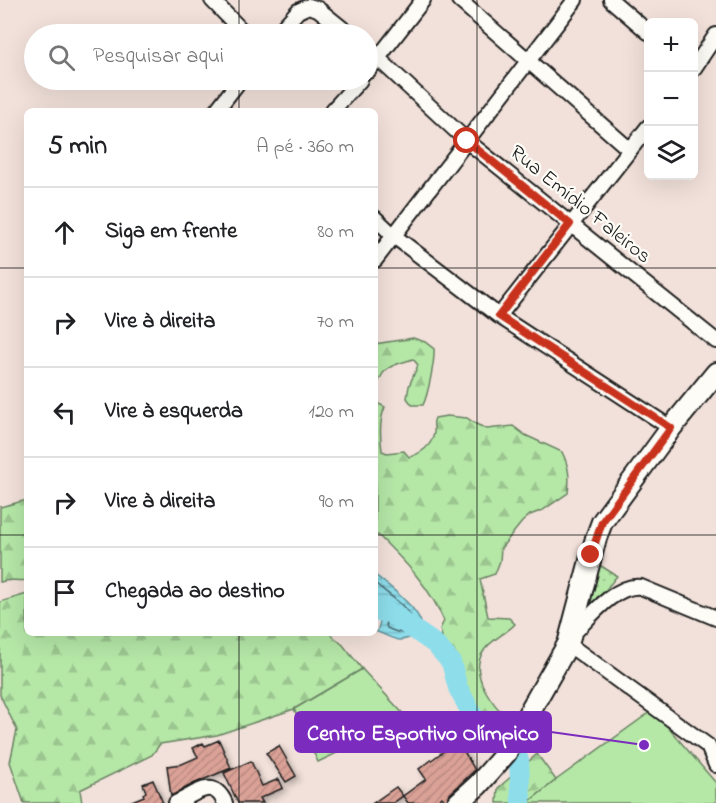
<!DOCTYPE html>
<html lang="pt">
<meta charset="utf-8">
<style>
body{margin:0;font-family:"Indie Flower",sans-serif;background:#f6f6f6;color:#202124}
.controls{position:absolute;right:18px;top:18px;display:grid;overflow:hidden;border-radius:9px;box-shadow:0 6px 24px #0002}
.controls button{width:54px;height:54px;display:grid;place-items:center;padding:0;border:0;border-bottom:2px solid #e0e0e0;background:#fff;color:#202124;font:30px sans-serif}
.stop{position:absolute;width:18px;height:18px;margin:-14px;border:4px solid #c8321e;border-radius:50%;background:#fff}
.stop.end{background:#c8321e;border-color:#fff;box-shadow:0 2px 6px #0008}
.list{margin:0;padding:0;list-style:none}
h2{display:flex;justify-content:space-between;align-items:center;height:78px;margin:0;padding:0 24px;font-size:26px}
h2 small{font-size:20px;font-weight:400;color:#757577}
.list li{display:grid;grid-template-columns:39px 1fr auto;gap:18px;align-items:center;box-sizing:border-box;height:90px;padding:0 24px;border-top:2px solid #e0e0e0}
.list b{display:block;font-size:22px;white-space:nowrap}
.list em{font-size:20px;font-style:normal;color:#757577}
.icon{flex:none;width:33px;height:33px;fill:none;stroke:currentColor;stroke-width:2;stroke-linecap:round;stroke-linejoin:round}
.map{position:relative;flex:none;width:716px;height:803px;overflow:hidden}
.search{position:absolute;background:#fff;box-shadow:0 6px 24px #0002;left:24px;top:24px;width:354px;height:66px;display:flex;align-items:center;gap:15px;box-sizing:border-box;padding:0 21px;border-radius:33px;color:#757577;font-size:22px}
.panel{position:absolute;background:#fff;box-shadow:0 6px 24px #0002;left:24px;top:108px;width:354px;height:528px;border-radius:9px}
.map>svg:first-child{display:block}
</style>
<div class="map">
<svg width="716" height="803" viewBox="0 0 716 803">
<defs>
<pattern id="forest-firs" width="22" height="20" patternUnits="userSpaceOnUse" patternTransform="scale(1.5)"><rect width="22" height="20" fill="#b5e7a7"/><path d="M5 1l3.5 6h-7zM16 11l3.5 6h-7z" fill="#9bc68f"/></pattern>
<pattern id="park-dots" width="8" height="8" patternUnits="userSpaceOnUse" patternTransform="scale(1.5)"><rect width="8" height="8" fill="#b5e7a7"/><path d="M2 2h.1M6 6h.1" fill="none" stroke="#9bc68f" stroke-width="1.8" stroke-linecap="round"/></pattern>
<pattern id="water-rules" width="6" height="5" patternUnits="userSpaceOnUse" patternTransform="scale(1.5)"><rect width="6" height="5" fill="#8eddeb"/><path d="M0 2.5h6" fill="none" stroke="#7abdc9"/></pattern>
<pattern id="building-hatch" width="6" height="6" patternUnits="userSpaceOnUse" patternTransform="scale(1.5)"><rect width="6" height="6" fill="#daa196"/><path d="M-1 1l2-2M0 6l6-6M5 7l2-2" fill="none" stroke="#ba8a81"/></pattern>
<filter id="shadow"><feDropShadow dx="3" dy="3" stdDeviation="3" flood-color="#0004"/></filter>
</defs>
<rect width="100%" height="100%" fill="#f2e1da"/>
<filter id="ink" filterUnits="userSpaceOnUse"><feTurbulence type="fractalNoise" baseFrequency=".0167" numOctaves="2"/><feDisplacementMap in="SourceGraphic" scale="12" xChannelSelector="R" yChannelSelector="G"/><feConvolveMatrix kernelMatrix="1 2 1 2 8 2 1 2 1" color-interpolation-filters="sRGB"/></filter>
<g filter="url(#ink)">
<path fill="#b5e7a7" stroke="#688262" stroke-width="1.5" d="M362,669L408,719L318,762L294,709Z
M653,710L716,783V803H527L556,780Z"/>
<path fill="url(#forest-firs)" stroke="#688262" stroke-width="1.5" d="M413,338L425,342L434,349C435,360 428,395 423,405H412L407,398L409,386L418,365L413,359C405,362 392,364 386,370C380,375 381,381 375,386V344Z
M375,402L385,407C379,420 380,437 382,451L387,453L404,451L409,457C420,454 432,446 434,433C435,426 432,424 435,418L447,416L467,418L476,424L487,429L513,426L525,435L562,452C569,466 570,477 568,493L543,510L530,515L522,522L501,548L500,561L495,574L480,579L488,617L509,618L515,624C506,634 490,640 483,652C468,676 494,706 511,722L503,735H501L473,703L462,682L457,664L444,645L440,629L444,621C429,585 405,562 378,535L375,537Z
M27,500V580C15,582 13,578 0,582V507Z
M27,594V633H329L343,645L362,669L294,709L217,735L160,744L152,755L80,790L82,803H24L10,762L17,730L0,695V602Z
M537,754L556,780L527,803H497L498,788Z"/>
<path fill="url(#park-dots)" stroke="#688262" stroke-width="1.5" d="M598,564L617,576L584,617Z"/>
<path fill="url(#water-rules)" stroke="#609098" stroke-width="1.5" d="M375,575C385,583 437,621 417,634C412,637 405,640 399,640C392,639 384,634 377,632L380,622L375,615Z"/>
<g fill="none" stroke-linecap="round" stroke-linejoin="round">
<path stroke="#4a696f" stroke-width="1.5" d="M375,583C389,596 411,607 416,627C406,636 398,633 387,628C384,621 386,612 375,612"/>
<path stroke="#8eddeb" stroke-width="20" d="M375,611L390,613L435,644L451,662L458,688L473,716L519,760L521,803"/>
</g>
<path fill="url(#building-hatch)" stroke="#1c1c1c" stroke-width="1.5" filter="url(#shadow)" d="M219,740L231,768L193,784L171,796L167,766L182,764L198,757L193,748L203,743L205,746Z
M458,741L475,770L450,794L446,803L442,797L435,803H408L403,796L426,779L419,769Z
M279,746L296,776L286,782L266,753Z
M251,761L262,786L279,779L283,788L260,798L263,803H238L224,773Z
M153,780L163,803H127L144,796L143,794L146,792L143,784Z
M396,787L403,796L393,803H373Z"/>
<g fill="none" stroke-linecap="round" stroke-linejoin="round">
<defs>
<path id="minor" d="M212,0L245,34
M459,0L630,150
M611,0L648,32
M277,34L298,11L309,6L318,9L349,34
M368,49L467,141L716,341
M694,68L716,35
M368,71L423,0
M216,111L240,80
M332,111L360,80
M375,218L394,236L499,316L671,428
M375,260L575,0
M499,316L648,127
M572,635C589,618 616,583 641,587L716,618
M568,644L708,746L716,765
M176,803C196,794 213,776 225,803"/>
<path id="secondary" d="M458,803L478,785L506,753L568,644L596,538L602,522L671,428L716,373"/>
</defs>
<use href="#minor" stroke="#1c1c1c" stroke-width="18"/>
<use href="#secondary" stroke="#1c1c1c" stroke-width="24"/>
<use href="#minor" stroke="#fdfcf7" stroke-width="14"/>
<use href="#secondary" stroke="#fdfcf7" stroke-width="20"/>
</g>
</g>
<g fill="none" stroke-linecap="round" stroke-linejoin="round" filter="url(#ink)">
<path stroke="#c8321e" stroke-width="8" d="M467,141L570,224L499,316L671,428L602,522L591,555"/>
</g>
<path fill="none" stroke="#1c1c1c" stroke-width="1.5" stroke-opacity="0.55" d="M239,0V34M477,0V803M239,80V111M0,268H27M375,268H716M0,535H27M375,535H716M239,633V803"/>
<g text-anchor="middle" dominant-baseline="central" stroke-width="4.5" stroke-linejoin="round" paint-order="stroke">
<g font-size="21" fill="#1c1c1c" stroke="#fdfcf7">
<text transform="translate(580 205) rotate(39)">Rua Emídio Faleiros</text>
</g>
</g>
<path fill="none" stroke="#7b2cbf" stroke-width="2" d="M644 745L551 732"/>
<circle fill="#7b2cbf" stroke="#fdfcf7" stroke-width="2" cx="644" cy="745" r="6"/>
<rect fill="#7b2cbf" stroke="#7b2cbf" stroke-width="2" x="295" y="712" width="256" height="40" rx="6"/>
<g font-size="22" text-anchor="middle" font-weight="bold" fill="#fff">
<text x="423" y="740">Centro Esportivo Olímpico</text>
</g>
</svg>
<div class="controls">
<button>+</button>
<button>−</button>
<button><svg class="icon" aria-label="layers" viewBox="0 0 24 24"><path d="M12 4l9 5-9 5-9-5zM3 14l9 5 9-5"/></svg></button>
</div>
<div class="stop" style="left:467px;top:141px"></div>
<div class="stop end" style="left:591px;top:555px"></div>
<div class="search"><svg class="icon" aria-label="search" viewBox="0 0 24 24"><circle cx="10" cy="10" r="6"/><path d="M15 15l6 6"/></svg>Pesquisar aqui</div>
<section class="panel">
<h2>5 min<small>A pé · 360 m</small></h2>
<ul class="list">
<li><svg class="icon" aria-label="ahead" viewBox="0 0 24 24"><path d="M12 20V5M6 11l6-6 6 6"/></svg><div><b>Siga em frente</b></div><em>80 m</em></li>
<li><svg class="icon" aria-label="right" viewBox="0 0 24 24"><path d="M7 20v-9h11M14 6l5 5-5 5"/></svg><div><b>Vire à direita</b></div><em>70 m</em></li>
<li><svg class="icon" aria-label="left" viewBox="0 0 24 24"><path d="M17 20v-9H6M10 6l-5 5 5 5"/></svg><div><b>Vire à esquerda</b></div><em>120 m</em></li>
<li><svg class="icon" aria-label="right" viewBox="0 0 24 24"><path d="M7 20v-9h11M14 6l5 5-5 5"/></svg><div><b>Vire à direita</b></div><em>90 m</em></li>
<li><svg class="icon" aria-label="arrive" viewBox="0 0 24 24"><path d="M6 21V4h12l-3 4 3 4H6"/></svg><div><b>Chegada ao destino</b></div></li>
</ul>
</section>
</div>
